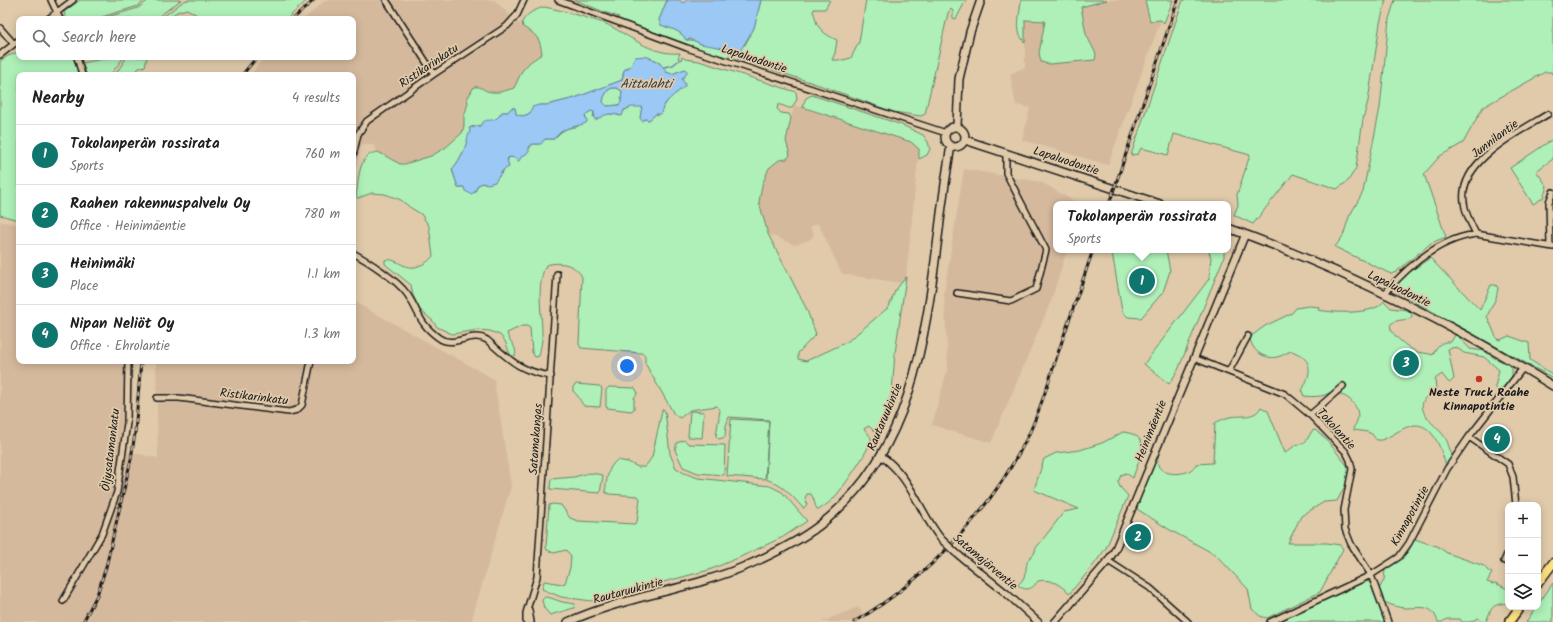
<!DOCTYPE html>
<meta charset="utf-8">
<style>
body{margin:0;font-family:Kalam,sans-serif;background:#f2f2f2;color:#202124}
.controls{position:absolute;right:12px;bottom:12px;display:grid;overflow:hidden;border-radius:8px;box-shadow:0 2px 10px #0003}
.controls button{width:36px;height:36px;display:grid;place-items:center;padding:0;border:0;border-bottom:1px solid #e0e0e0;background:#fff;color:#202124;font:20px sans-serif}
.you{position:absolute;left:627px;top:366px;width:14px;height:14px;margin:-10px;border:3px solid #fff;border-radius:50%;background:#1a73e8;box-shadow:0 0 0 6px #1a73e833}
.badge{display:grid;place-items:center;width:26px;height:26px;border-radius:50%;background:#0f766e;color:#fff;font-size:13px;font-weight:700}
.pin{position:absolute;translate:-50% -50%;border:2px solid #fff;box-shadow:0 1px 4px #0006}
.popup{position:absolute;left:1053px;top:201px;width:178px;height:52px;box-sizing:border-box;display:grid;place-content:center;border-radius:8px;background:#fff;filter:drop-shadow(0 1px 3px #0005);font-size:13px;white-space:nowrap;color:#757577}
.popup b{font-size:15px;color:#202124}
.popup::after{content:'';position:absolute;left:50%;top:100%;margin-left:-8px;border:8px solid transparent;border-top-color:#fff}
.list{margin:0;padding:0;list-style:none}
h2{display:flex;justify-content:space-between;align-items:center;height:52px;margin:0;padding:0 16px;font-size:17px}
h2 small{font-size:13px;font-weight:400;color:#757577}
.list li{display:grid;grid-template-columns:26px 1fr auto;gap:12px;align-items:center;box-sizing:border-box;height:60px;padding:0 16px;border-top:1px solid #e0e0e0}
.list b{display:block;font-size:15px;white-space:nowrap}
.list p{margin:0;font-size:13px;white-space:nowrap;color:#757577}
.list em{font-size:13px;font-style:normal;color:#757577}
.icon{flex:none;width:22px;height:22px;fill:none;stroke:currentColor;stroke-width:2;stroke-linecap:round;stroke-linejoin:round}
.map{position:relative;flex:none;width:1553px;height:622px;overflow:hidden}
.search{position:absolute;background:#fff;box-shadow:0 2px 10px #0003;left:16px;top:16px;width:340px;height:44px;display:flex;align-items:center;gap:10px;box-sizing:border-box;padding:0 14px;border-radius:8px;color:#757577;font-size:15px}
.panel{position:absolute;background:#fff;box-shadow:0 2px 10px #0003;left:16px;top:72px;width:340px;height:292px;border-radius:8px}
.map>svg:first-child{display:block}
</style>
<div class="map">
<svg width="1553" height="622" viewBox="0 0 1553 622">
<rect width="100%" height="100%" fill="#e0caaa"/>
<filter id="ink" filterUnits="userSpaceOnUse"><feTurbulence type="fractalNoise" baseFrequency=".025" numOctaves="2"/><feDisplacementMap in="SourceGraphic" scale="8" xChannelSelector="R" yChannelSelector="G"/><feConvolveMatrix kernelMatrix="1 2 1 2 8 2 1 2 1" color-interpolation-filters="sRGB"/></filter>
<g filter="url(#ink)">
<path fill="#d5b99d" d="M326,0H494L523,27L537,36L540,43L542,54L530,62L522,71L514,88L502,92L487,91L478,87L468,99V103L464,117V126L462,133L445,148L431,156L419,161L400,164L378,152L373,145L361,144L353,184V75H251L264,57H353V19H304Z
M1107,0H1145L1150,21L1161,20L1108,165L1022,140L1030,108L1016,105L1010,74L1025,67V20L1045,21L1039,53L1049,64L1095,60L1096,54L1086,34L1081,6Z
M794,105L911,142L919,149L906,277L901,283L842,274L818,223L810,227L814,235L809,240L795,245L768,234L759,202L762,185L769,168L779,160L790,155L786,141Z
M964,169L1041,182L1079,204H1056V250H1067L1051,301L991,443L932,425L948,367L944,293Z
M0,221L19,225V361H134L131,423L128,452L158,458L156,361H353V301L494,379L511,486L471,622H0Z
M858,607L866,617L858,622H821Z"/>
<path fill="#aef0b8" stroke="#65866a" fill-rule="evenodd" d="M80,0H145L138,6L95,19H66L64,12Z
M149,0H181L155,19H101L138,8Z
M188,0H307L287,19H199L197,15L187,9L177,12L167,19H160L184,1Z
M575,0H667L659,20L661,25C671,29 681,30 686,40H694L701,44L745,45L754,28L761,0H830L825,9H814L813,12C816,17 815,20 817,24C821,32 830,37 837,40L835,53L832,60H843L851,58L859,42L866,0H966L956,19L953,18V11L951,9L948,13L925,114L921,116L894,112L819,85L767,68L754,61L751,63L731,57L720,56L628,23L617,19L619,17L604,12Z
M1021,0H1107L1081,7L1086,34L1096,54L1095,60L1049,64L1041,62L1039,53L1045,21L1025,20V43C1014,30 1020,16 1021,0Z
M1145,0H1173L1164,23L1161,20L1150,21Z
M1183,0H1386L1380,23L1368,101L1363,119L1356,168L1348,181L1337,189L1293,174L1253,224L1234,215L1238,205L1237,195L1250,155L1174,134L1168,155L1141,148L1138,154L1131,155Z
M1395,0H1553V75L1551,72H1545L1483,107L1463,143L1440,156L1424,174L1446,237L1431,243L1396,272L1391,274L1335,247L1343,236L1349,217L1363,192L1380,108L1389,19Z
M544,7C556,9 566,12 577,15C586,18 595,20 604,23C628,34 651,56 680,53L678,58L681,60L682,57L685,59L699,61L796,92L797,99L792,108C787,109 783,104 778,105L777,109L781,113L789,114L791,118L786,141L790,155L787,159L779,160L769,168L762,185L759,202L768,234L806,308L816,334L798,353V359L806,361L847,342L889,307L895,291L906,277L895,353L892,392L878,431L875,432L869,426L865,428L864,429C866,432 871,436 871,439C871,448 840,492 833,499C828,504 823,507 818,510C814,506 815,499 811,494H807L805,498L807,504L804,508L802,507C791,494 782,485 766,479L769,420L729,417L726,426L725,437L719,439L716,436L720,410L717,406L690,410L680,418L674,414L645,363V355L641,353L581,348L579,344L582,277C576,264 560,261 546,265C535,287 543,317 542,340C541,346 540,351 539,356L535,357L532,352L530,328L527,326H522L507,333C508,341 518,346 515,356H513L510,354L505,341L500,335L490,331L478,330L452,334L437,327L432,320L420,310L413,295L411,285L385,264V260C398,257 405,273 421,265C426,263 429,261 433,256L429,226L421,214L411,208L401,200L385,194L372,193L358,198L356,197C359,181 357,154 378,152L400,164H405L431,156L445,148L462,133L464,126V117L468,103L467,99L474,87C480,86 482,89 487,91C496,94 505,91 514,88L522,71L530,62L542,54C540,38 537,35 523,27L522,22C527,13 535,10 544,7ZM645,56L658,61L666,72L672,74L685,69L684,75L681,79L683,83L678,92L671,96L658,115L656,114L649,120L640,118L642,107C633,104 625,108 620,116C611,112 603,115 593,117L594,112L591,111L585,115V119L577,127C567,127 561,131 554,139H545L539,144H533C521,157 529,157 509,157C507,160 508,164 506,168C503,173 498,176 495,182L483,183L478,185L475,192L464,187H458L452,170C461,159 469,140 471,127C482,125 496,123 502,112H508L512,108H515L516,114C526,119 532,111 539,105H547L575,98L622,80L624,70Z
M19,52V57H73L79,75H19V220L0,215V61L8,56Z
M113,57H124L110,75H87L82,63Z
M127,57H147L145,66L139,68L132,75H115Z
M612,88H617L622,91L621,102L619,105L607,106L603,102L604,97L608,90Z
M812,95L902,125L923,135L928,142L930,149L927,155L919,159V149L911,142L802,107L806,98Z
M1553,139V159L1536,171L1547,186L1543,198L1533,204L1510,168Z
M1114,250H1166L1170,271L1163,292L1141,318L1128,317L1122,311L1112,252Z
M1208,250H1224V257L1178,370L1169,384L1144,364L1209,279L1211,257Z
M1430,258L1480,310L1491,285H1496L1498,288L1496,298L1487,316L1497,339L1500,340L1509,336L1529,343L1530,360L1552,374L1553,373V378L1397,292L1394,287L1401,278Z
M1384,301L1391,308L1406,310L1411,312L1412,316L1409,319C1404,320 1394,320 1391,324C1386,332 1411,350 1417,352C1423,353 1427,353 1433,355C1436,346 1441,341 1451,342L1455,335L1458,336L1470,349L1484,351L1496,359L1512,365V376L1500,392L1495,387L1499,370L1484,357L1464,353L1456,347L1448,349L1454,379L1449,383L1442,374L1435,379L1436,389C1433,392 1429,394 1426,397C1413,411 1437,426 1444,436C1449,443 1449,450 1453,457L1446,466C1442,452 1434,424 1415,425C1407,426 1401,430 1395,433C1390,436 1383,441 1378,440C1375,440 1374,436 1372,434C1367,431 1359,431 1354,430L1353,428C1365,414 1353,396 1337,394L1345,387V384H1342C1329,395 1322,398 1304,396L1302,391C1311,373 1315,360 1292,351C1286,352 1283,356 1277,357C1264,360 1251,350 1250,337L1265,326L1292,313L1296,308L1309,306L1319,307L1318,310C1333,313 1363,314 1377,307C1380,306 1382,303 1384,301Z
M576,384L599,386L602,388L600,407L584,406C580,401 579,396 573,391V387Z
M609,387L635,388L637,391V394L634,398V409L631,411L608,408L606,407V390Z
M1261,407L1268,411L1285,453L1296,445L1305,443L1312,431L1315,430L1326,439L1350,469L1349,478L1337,501L1324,502L1301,516L1288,543H1327L1340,545L1343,549L1320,592L1267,618L1260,616L1252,609L1248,589L1216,555L1170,530L1137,509L1138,496L1160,448C1159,453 1156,462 1159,467C1164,476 1186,475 1192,469C1194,468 1195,466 1196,464L1213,463L1215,423C1219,421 1225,418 1230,417C1241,415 1255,419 1261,407Z
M663,409L665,411L670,454L676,468L684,473L698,478L770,486L782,492L807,521L783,537L738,558L709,570L652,585L592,601L561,597L542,589L544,581L562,584L565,583L570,568L571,556L566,550L554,553L547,550L546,547L549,505L553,504L561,505L570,518L578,521L634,524L637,522L640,499L638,496L609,494L605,492C607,480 607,468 617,460L628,462L638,467H645L652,457L662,411Z
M690,411L704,412L702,438L688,437Z
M731,419L769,421L765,479L727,476Z
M1123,432C1153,435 1139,458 1133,478L1126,473L1121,475L1118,482L1120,487L1128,496L1106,548L1092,567L1069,594C1062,585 1050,578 1038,581C1032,589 1027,592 1018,585C1020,583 1023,580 1024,577C1028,568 1024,560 1034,554L1036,548L1064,512L1079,509L1034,490L1044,459L1056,453L1080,450L1102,443Z
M684,440L689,444L725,445L724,475L698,473L683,467L675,450L677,443Z
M589,473L603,475L600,493L550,489L551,479L574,477Z
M1415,539L1429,544L1437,546L1447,553L1484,566L1488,571L1492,573L1487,582L1493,584L1495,583L1508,589V603C1490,605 1492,607 1486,622H1483L1478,618L1470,622H1462L1460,619H1447L1442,622H1438C1432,603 1421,608 1404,608C1396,607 1390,605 1383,601L1379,589L1384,580L1385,569L1408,552Z
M1365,581L1371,583L1385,622H1277Z
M1553,583V622H1526Z
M545,597L551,598L562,602L575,604L574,608L550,615L544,608L542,600Z"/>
<path fill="#9bc8f5" stroke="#68839e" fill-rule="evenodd" d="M667,0H679L683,3L687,0H761L754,28L740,51L701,44L690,39L686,40C681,30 671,29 661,25L659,20Z
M645,56C654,60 662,62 666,72L672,74L685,69L687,71V73L682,79L685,84V86C676,94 662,102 661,114H656L649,120L645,119L642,121L640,118L642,107H632L624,110L622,116C607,112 608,114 595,120L594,112L591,111L585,115L587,121L586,123C571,129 565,125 554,139H545L541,144H533L529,147V152L521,157L519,161H517L515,158L509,157L507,159L509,167L503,170L495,182L488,184L483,183L478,185L475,192L471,194L465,191L464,187H458L452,169C457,164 461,157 464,150C467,144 467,137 470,131L469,128L480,126C487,114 493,127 502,112H508L511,108H515L516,114C521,117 525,116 530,113L532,107L539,105H547L575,98L622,80L624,70C631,67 633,64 635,57ZM612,88H617L622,91L621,102L619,105L607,106L603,102L604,97L608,90Z"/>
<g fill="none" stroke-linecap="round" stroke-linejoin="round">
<path stroke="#68839e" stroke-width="1.5" d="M664,67L673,65L679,60"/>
<defs>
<path id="minor" d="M51,0L60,19
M386,0L434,74
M558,0L687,48L946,133
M48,19L73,0
M0,28L14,44
M0,55L19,40
M77,57L82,75
M353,156L358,134L367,121L434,74L507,26L517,15L524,0
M1476,234C1471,224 1465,214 1464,202C1458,161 1519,132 1548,114
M1550,246L1549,202L1553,192
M353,253C368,261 397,280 407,294C420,313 418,323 439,338C454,349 471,330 487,340C510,360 519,371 551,376
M957,293L1011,301L1036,289L1046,250L1006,173V153
M1385,293C1408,266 1440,239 1476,234L1553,247
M1194,358L1285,394L1310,415L1346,452L1350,460L1352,469L1344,510L1345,529L1351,544L1371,575L1388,622
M1229,371L1248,336
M157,398H179L289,412L297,410L302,405L311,361
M1310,415L1343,386
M1469,437L1508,464L1513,477L1516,505
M1108,561L1150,588L1188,622
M1504,561L1508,552
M63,601L102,534L117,492L127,423L128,361
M529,610L531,622
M526,622V613L537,577L557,274
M1270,622L1371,575L1399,557L1409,543L1447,469L1469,437L1523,368"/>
<path id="tertiary" d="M881,456C910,475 920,513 941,539
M956,553L1006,593L1038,622
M1055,622L1108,561L1115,550L1245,235"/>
<path id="secondary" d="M957,126L959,79L970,32L981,0
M945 137a10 10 0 1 1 20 0a10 10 0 1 1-20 0Z
M965,140L1160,204
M1228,228C1342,269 1451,323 1553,386
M568,622C625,596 690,590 748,565C773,554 798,542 820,525C936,435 927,277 951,146"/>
<path id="trunk" d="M1538,583L1553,563
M1509,622L1520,607"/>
</defs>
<use href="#minor" stroke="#1c1c1c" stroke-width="8"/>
<use href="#tertiary" stroke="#1c1c1c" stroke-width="9"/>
<use href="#secondary" stroke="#1c1c1c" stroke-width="10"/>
<use href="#trunk" stroke="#1c1c1c" stroke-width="11"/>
<use href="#minor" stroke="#e0caaa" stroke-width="5"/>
<use href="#tertiary" stroke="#e0caaa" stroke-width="6"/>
<use href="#secondary" stroke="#e0caaa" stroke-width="7"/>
<use href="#trunk" stroke="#fedf80" stroke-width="8"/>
<defs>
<path id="rail" d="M293,19L314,0
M242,75L257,57
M1109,204L1178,0
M83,622L97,595L106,567L131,459L135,433L141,361
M854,622C926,580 991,511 1028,436C1040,411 1048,383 1057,356C1069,321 1081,285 1093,250"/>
</defs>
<use href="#rail" stroke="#1c1c1c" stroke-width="3"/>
<use href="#rail" stroke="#e0caaa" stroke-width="1.5" stroke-dasharray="4.5" stroke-linecap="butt"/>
<defs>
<path id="tertiary-bridge" d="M941,539L956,553"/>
</defs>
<use href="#tertiary-bridge" stroke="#1c1c1c" stroke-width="9" stroke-linecap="butt"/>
<use href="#tertiary-bridge" stroke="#e0caaa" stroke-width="6"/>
</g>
</g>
<circle fill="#c8321e" stroke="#e0caaa" stroke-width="1.5" cx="1479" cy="379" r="4"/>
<g text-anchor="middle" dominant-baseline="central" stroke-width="3.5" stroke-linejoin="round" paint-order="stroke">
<g font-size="12" fill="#1c1c1c" stroke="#e0caaa">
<text transform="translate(754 59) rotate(18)">Lapaluodontie</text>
<text transform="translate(429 66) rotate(-34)">Ristikarinkatu</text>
<text transform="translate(1495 139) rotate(-37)">Junnilantie</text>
<text transform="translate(1066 161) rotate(18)">Lapaluodontie</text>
<text transform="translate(1399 289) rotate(26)">Lapaluodontie</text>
<text transform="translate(254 397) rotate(7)">Ristikarinkatu</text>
<text transform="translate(885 417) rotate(-67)">Rautaruukintie</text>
<text transform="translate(1336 429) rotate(48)">Tokolantie</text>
<text transform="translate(1151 431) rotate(-68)">Heinimäentie</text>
<text transform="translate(536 439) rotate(-86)">Satamakangas</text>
<text transform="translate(111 450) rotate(-83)">Öljysatamankatu</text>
<text transform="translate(1410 516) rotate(-61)">Kinnapotintie</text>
<text transform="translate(985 562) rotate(40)">Satamajärventie</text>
<text transform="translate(628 591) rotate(-15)">Rautaruukintie</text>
</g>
<g font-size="12" font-weight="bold" fill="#1c1c1c" stroke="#e0caaa">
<text x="1479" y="392">Neste Truck Raahe<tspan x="1479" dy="14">Kinnapotintie</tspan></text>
</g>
<g font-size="13" font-style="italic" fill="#353e47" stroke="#e0caaa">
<text x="646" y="84">Aittalahti</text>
</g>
</g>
</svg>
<div class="controls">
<button>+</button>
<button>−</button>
<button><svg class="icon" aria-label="layers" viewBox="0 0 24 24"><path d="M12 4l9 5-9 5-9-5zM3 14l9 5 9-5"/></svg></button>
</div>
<div class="you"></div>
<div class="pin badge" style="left:1142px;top:281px">1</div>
<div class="popup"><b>Tokolanperän rossirata</b>Sports</div>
<div class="pin badge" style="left:1138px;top:537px">2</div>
<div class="pin badge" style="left:1406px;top:363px">3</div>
<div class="pin badge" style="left:1497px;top:439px">4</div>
<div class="search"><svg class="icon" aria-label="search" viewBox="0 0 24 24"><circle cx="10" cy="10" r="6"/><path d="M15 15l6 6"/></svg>Search here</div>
<section class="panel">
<h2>Nearby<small>4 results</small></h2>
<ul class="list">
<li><span class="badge">1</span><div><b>Tokolanperän rossirata</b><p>Sports</p></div><em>760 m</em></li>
<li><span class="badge">2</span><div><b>Raahen rakennuspalvelu Oy</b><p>Office · Heinimäentie</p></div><em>780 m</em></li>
<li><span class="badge">3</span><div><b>Heinimäki</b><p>Place</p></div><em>1.1 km</em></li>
<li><span class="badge">4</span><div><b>Nipan Neliöt Oy</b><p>Office · Ehrolantie</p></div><em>1.3 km</em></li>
</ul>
</section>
</div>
